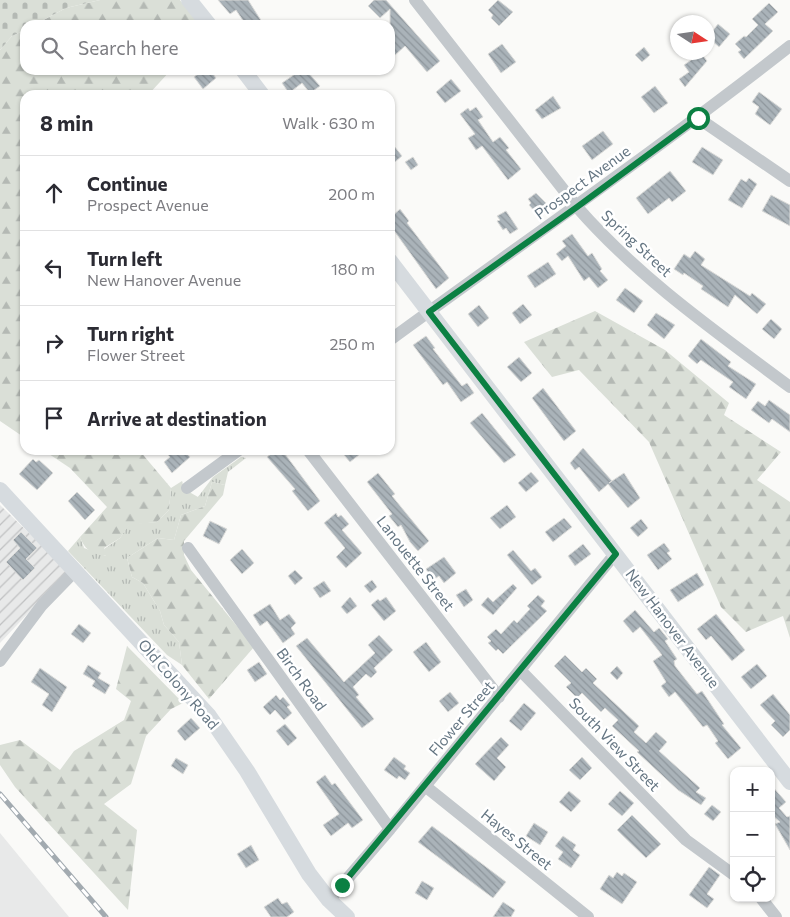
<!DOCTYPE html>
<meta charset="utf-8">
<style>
body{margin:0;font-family:Commissioner,sans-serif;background:#f2f2f3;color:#2b2b33}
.controls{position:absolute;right:15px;bottom:15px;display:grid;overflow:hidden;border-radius:10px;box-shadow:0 1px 4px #0004}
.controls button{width:45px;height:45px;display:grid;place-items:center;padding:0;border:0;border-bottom:1px solid #e1e1e2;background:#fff;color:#2b2b33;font:25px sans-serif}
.compass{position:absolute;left:670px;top:15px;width:45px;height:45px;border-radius:50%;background:#fff;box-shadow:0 1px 4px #0004;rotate:102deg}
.stop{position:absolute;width:15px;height:15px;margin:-11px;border:4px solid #0b8043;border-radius:50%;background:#fff}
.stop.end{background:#0b8043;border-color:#fff;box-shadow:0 1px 5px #0008}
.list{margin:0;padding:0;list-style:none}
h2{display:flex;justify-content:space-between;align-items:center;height:65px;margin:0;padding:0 20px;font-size:21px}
h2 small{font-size:16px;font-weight:400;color:#7c7c81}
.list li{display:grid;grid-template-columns:32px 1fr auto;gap:15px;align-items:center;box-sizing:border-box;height:75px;padding:0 20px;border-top:1px solid #e1e1e2}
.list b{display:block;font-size:19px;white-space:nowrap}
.list p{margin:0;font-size:16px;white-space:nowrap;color:#7c7c81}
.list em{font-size:16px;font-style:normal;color:#7c7c81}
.icon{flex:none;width:28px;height:28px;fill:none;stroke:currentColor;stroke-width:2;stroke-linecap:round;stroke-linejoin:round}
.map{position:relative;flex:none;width:790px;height:917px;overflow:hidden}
.search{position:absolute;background:#fff;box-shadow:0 1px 4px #0004;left:20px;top:20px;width:375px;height:55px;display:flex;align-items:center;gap:12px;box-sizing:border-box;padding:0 18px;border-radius:15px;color:#7c7c81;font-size:19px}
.panel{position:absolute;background:#fff;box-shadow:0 1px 4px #0004;left:20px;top:90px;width:375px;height:365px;border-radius:15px}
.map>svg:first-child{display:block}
</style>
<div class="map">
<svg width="790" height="917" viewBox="0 0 790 917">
<defs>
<pattern id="industrial-furrows" width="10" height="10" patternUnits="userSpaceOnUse" patternTransform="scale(1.25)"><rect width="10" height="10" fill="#e8e9e9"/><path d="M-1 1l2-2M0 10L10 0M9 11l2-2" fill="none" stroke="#c0c1c2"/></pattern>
<pattern id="grass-tufts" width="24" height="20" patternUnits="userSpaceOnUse" patternTransform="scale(1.25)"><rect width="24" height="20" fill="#dadfd7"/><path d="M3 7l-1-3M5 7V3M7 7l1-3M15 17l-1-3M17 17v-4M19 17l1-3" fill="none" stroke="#b4b9b4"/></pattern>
<pattern id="forest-firs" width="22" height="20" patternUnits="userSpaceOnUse" patternTransform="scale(1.25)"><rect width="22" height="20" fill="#dadfd7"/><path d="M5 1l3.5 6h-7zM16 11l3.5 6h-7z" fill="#b4b9b4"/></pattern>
<pattern id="cemetery-stones" width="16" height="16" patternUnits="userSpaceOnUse" patternTransform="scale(1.25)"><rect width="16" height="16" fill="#dadfd7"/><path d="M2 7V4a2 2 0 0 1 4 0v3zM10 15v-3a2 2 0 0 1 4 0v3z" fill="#b4b9b4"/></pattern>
<pattern id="building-back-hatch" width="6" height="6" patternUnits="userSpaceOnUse" patternTransform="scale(1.25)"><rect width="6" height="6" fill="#aab3b9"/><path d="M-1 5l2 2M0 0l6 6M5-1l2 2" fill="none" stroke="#8e969c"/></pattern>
</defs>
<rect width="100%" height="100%" fill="#fafaf8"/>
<path fill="#e8e9e9" d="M0,833L69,917H0Z"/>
<path fill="url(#industrial-furrows)" d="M0,505L68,571L0,643Z"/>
<path fill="url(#grass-tufts)" d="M241,457L246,458L228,472L225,485L212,482L205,506L181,515L174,540L158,538L127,558L132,577L143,583L160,611L164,625L179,642L182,665L167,655L68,551L80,537L84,548L106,556L104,549L120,538L129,524L157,522L169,510L171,488L182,481L184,489L198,497L213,477Z"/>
<path fill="url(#forest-firs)" d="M100,0H180L200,25H34L66,8Z
M25,30V70H171L148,95H25V438L0,421V50L12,36Z
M595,311L665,350L729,403L724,415L781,452L757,480L790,502V638L783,616L746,632L721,607L649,442L579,370L552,377L524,342Z
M43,450H139L171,488L169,510L157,522L129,525L120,538L104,548L107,556C93,554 85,551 80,537L107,507L70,468Z
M212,482L225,485L223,495L184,541V555L191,570L254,647L209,699L182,665L179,642L164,625L160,611L143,583L132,577L127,558L158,538L174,540L181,515L205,506Z
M127,646L183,703L171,709L146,736L131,784L104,804L137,830L128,910L15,787L0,765V745L20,740L60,770L74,751L124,720L131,701L116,689Z"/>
<path fill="url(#cemetery-stones)" d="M0,0H100L66,8L34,25H25V30L12,36L0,50Z"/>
<path fill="url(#building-back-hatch)" stroke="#dcdcda" d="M218,0H248L264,25H246L236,10L230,14Z
M374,0H386L440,61L427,72L405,46L394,56L390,51V9L380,18L368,6Z
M498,0L513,12L499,26L491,18L493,15L488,10Z
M769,3L778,12L765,24L773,31L744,59L738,52L741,50L735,44L744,36L746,37L758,25L752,19Z
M718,24L730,34L719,47L708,37Z
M502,44L516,62L501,73L488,54Z
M644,47L650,55L642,62L635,55Z
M701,53L707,61L685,87L679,79L689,72L684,65Z
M203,70H210L216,78L203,89L194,77Z
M292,70H306L320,86L310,93L302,83L289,93L282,83L295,74Z
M451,79L461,91L445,103L436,92Z
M655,86L668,103L654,113L641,97Z
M759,92L782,109L770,125L755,114L759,107L752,102Z
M553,96L561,108L542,119L535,110Z
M476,107L483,117L478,120L493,142L500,137L509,148L506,150L521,169L508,180L482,146L476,150L468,138L475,134L460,114L468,108L470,111Z
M603,131L613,144L592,160L582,146Z
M390,141L402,156L390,166Z
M702,147L723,160L713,175L692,162Z
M413,157L418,165L411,170L405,162Z
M670,171L686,191L672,202L669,198L648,214L636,198Z
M749,178L757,184L742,208L728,200L741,179L746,182Z
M536,193L549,206L538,215L529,205L531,203L528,199Z
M771,195L790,205V226L762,211Z
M400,209L409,221L407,223L449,278L436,289L390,225V218Z
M506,211L518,229L510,234L506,228L503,230L497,221L500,220L497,216Z
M572,234L588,256L592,253L602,269L600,271L608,280L598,288L589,277L584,281L568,256L562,261L556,254L566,246L562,241Z
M695,251L705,259L701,265L750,296L752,293L766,304L757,314L735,295L728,307L701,289L703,286L684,273L683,275L674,269L684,254L690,258Z
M548,262L556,274L535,288L527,276Z
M625,288L643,301L634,313L616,300Z
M523,304L532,315L520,324L512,313Z
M479,305L489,318L478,327L468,314Z
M656,313L675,325L664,339L647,325Z
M771,319L782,329L774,339L762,329Z
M426,336L435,348L433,349L462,386L467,383L474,393L461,402L447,382L443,385L413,345Z
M701,339L731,362L728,366L756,384L746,399L729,387L733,382L701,360L697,364L688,356Z
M519,357L532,373L521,382L507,367Z
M543,388L576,431L564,441L532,398Z
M769,400L790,415V432L772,419L769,423L751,410L758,401L765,406Z
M482,413L516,455L504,463L470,423Z
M583,448L612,481L609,483L624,473L640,498L628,508L608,484L599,492L579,467L575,470L570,463Z
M172,450H184L190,457L172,473L164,462L170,457L167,454Z
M276,450H282L320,501L308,511L292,491L295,489L267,457Z
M340,450H365L350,462Z
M33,459L36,462L39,460L53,473L37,490L19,474Z
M531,472L539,481L526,492L518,483Z
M378,473L395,494L392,496L429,541L418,551L410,542L401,525L398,527L389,516L392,514L367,482Z
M77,492L95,510L85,520L68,501Z
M507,505L516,517L500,529L490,518Z
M336,513L338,517L341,515L349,524L342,530L362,553L346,568L336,557L345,548L324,523Z
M564,518L572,527L553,542L545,532Z
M641,519L648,528L638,537L630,528Z
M210,521L227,529L219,544L203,536Z
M21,532L37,548L26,559L35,568L23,580L6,562L20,548L13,540Z
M664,543L670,551L667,553L672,559L658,570L647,555Z
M583,544L591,554L575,566L568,556Z
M242,549L254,563L242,574L230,560Z
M513,550L531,571L535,568L542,577L532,585L507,555Z
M444,557L456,573L444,583L439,576L433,580L426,569Z
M295,570L303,578L295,585L288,576Z
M697,573L704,585L678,602L670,590Z
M372,580L377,587L370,593L364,586Z
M324,581L331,591L320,598L313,588Z
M513,584L517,588L493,615L481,605L488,597L493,602Z
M466,589L473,600L464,607L456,595Z
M538,595L545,601L541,606L547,611L503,654L498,649L496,651L488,643L491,641L487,637L496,629L501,634L514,620L517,623L530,609L527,606Z
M350,597L357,606L347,614L341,607Z
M386,597L396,611L384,621L371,605L378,599L380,601Z
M270,604L280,620L289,614L296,623L291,628L295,634L283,643L267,621L260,626L253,615Z
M635,610L654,632L659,628L668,639L665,641L677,659L674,661L675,666L697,694L702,691L724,724L722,725L741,748L728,759L715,743L718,741L707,725L703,727L675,692L669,697L661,686L666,682L653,661L662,655L640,627L633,633L623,621Z
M716,614L745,650L732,661L711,636L706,640L697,629Z
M79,624L91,633L83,643L71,634Z
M379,635L393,650L374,668L377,672L371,678L366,674L353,687L359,695L356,697L374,719L362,728L296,646L307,638L344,682L375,653L368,645Z
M426,642L441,662L429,672L413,652Z
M565,655L582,672L586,668L597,679L593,683L639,726L634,732L646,743L656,732L667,742L659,751L700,788L696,792L706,798L701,805L678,790L637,752L639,751L612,726L618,720L605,708L601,712L582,693L577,698L566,687L571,683L554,666Z
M259,662L267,674L255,682L247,670Z
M757,664L767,676L751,689L741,677Z
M88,665L101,673L98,678L110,685L105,694L92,686L95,681L83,674Z
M617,666L623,673L617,680L610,673Z
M40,668L67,687L52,712L42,705L49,694L31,682Z
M450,692L459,703L448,712L439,701Z
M773,694L790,715V730L783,737L771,725L775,721L760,705Z
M276,695L280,700L283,697L290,705L287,707L292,713L284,720L275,710L270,715L263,707Z
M524,703L536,713L521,731L509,721Z
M191,718L200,728L185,741L177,731Z
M285,724L297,738L288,746L276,731Z
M501,737L509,745L497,758L506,767L494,781L475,764Z
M394,757L406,766L404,769L410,773L405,780L399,776L397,779L384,770Z
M582,757L592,768L580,780L569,770Z
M176,758L188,765L183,774L171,766Z
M325,775L332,785L335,783L363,820L352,828L348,823L331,836L323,825L339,814L316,782Z
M771,785L786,802L779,808L787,817L790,816V850L775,824L780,822L771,814Z
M569,791L581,801L571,812L559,802Z
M620,791L634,803L622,816L608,804Z
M712,805L721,812L713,821L704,814Z
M632,815L661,844L646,858L617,830Z
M534,823L548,832L540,845L526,836Z
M432,826L506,882L493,898L418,842Z
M563,836L576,845L573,850L580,855L571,868L558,859L563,852L555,846Z
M251,845L259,860L246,868L237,854Z
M709,867L720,875L707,894L714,899L707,908L689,895Z
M617,872L622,876L624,873L637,882L622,904L600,889L609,875L613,878Z
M422,881L434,888L427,900L415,893Z
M278,898L282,904L287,902L294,912L287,917H271L264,907Z
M503,902L515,910L511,917H493Z"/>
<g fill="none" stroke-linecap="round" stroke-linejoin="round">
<path stroke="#c3c8cc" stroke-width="12" d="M415,0L577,207C639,278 715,331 790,387
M698,118L790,181
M390,340C524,242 660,148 790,46
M308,450L499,697
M187,488L239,450
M188,548L390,829
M0,661L42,605L76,570
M521,671L686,840L734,875
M425,786L588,917
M761,898L776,917
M329,900L390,829L615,554"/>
<path stroke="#d6dbdf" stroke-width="16" d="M189,0L209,25
M243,70L262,95
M390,261L790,782
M0,490L209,716L247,771L309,874L329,900L347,917"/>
<defs>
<path id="rail" d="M0,794L106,917"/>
</defs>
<use href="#rail" stroke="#a2aab0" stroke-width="5"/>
<use href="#rail" stroke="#fff" stroke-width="3" stroke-dasharray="9" stroke-linecap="butt"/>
</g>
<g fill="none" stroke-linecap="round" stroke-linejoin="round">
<path stroke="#0b8043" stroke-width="6" d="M342,885L616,554L429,312L577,207L698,118"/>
</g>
<g text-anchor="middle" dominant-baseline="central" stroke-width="5" stroke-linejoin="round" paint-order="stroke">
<g font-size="15" fill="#657683" stroke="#fff">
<text transform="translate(582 182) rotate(-36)">Prospect Avenue</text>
<text transform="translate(637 243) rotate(43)">Spring Street</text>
<text transform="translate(416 563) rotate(52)">Lanouette Street</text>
<text transform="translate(673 628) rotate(53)">New Hanover Avenue</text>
<text transform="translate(302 679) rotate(54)">Birch Road</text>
<text transform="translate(179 684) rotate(49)">Old Colony Road</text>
<text transform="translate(461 718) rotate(-50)">Flower Street</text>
<text transform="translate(615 744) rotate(46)">South View Street</text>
<text transform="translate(517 839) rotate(39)">Hayes Street</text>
</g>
</g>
</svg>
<div class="controls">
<button>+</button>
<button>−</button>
<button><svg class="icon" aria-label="locate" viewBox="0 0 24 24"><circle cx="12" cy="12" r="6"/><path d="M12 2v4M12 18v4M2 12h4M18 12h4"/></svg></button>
</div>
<svg class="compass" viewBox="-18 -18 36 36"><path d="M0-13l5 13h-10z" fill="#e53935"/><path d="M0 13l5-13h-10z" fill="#7c7c81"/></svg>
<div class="stop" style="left:698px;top:118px"></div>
<div class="stop end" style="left:342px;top:885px"></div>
<div class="search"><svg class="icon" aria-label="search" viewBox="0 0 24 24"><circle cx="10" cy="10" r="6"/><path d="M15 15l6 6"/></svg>Search here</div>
<section class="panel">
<h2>8 min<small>Walk · 630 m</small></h2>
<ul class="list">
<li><svg class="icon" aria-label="ahead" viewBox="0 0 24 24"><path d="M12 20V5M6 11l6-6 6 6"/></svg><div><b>Continue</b><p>Prospect Avenue</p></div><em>200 m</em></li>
<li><svg class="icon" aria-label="left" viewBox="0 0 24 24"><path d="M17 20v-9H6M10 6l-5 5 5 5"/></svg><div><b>Turn left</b><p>New Hanover Avenue</p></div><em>180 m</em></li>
<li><svg class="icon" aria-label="right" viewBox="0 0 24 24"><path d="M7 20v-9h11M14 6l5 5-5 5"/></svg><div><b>Turn right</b><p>Flower Street</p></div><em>250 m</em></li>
<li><svg class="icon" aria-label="arrive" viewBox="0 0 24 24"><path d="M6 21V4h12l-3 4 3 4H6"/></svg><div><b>Arrive at destination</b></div></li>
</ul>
</section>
</div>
